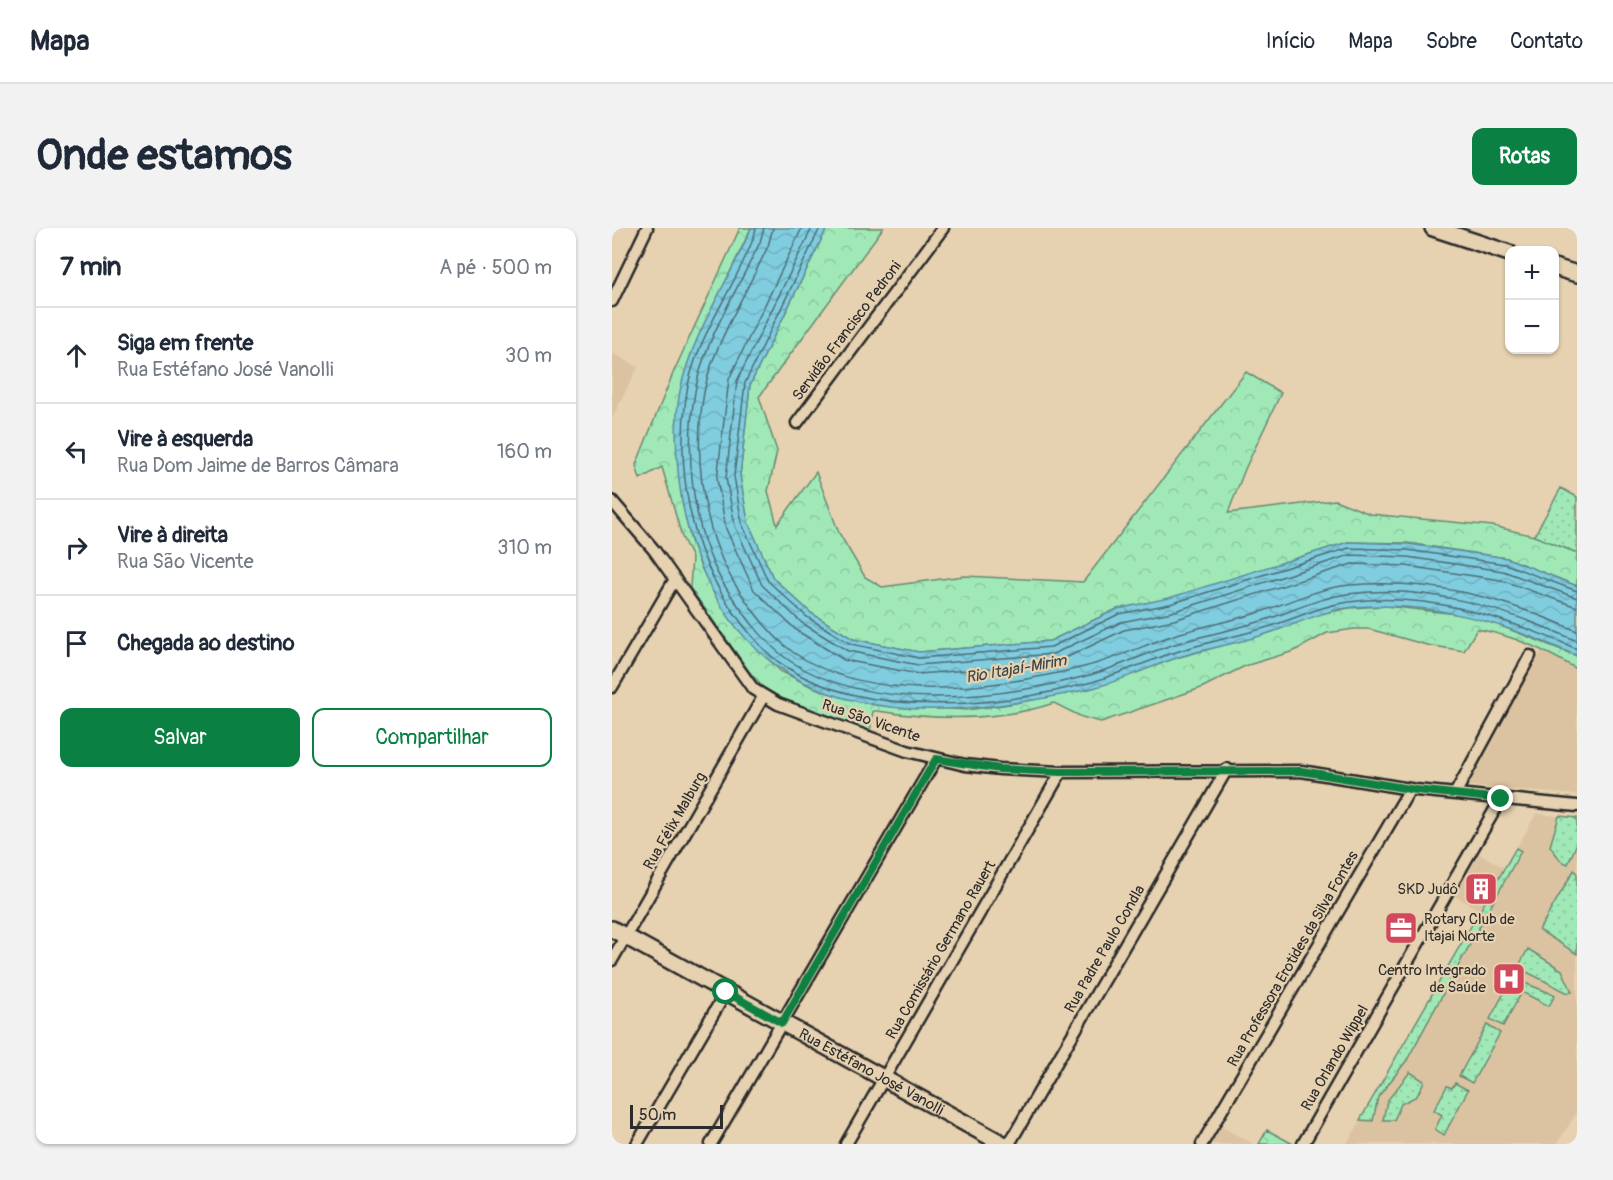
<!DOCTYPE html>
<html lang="pt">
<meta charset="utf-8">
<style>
body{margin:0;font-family:Pangolin,sans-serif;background:#f2f2f3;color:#1f2937}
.controls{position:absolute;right:18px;top:18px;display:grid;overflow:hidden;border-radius:12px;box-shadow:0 2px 4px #0004}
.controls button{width:54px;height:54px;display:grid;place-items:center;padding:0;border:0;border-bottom:2px solid #e0e1e3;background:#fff;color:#1f2937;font:30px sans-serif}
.scale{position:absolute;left:18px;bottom:15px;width:93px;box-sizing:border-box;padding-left:6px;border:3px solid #2b2b2b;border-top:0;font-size:16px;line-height:21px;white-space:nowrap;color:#2b2b2b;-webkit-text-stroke:4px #e6d1b0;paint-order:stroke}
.stop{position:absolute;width:18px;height:18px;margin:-14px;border:4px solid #0b8043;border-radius:50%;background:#fff}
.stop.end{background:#0b8043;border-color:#fff;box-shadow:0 2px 6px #0008}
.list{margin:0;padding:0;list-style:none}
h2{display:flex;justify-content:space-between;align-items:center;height:78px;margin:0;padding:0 24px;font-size:26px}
h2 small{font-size:20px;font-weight:400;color:#747a83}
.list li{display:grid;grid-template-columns:39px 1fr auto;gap:18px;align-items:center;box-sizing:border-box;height:96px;padding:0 24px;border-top:2px solid #e0e1e3}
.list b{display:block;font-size:22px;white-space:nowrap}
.list p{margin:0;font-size:20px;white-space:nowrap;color:#747a83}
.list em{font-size:20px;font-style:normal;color:#747a83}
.actions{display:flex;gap:12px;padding:18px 24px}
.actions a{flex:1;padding:14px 0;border:2px solid #0b8043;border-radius:12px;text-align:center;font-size:21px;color:#0b8043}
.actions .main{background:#0b8043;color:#fff}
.icon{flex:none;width:33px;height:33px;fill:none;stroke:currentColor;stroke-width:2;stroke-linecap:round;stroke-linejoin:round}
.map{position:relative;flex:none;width:965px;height:916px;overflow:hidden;border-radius:12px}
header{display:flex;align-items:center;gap:36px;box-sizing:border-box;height:84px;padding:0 30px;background:#fff;border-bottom:2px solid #e0e1e3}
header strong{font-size:28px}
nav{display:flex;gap:33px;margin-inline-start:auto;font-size:21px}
.intro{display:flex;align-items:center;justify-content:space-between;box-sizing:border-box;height:144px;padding:0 36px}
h1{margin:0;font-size:42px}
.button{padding:15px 27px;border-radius:12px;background:#0b8043;color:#fff;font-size:21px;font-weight:700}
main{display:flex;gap:36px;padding:0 36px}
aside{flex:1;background:#fff;border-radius:12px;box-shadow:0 2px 4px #0004}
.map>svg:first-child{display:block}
</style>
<header>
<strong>Mapa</strong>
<nav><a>Início</a><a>Mapa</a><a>Sobre</a><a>Contato</a></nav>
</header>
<div class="intro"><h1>Onde estamos</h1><a class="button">Rotas</a></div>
<main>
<aside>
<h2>7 min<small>A pé · 500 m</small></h2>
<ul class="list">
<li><svg class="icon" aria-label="ahead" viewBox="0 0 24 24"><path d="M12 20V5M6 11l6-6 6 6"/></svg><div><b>Siga em frente</b><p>Rua Estéfano José Vanolli</p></div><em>30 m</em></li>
<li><svg class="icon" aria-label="left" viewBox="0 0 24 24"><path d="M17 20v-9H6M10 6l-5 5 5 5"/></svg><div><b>Vire à esquerda</b><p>Rua Dom Jaime de Barros Câmara</p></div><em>160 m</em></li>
<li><svg class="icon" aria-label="right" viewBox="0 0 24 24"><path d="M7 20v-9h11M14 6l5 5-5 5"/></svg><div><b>Vire à direita</b><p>Rua São Vicente</p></div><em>310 m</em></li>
<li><svg class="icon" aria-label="arrive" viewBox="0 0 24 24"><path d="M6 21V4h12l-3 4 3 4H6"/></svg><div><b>Chegada ao destino</b></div></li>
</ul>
<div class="actions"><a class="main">Salvar</a><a>Compartilhar</a></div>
</aside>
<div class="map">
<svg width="965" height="916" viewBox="0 0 965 916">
<defs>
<pattern id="grass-dots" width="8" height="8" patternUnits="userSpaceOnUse" patternTransform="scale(1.5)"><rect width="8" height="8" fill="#a0e9b7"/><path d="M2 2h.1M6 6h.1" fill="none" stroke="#8ac89e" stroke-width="1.8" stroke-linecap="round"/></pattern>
<pattern id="forest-crowns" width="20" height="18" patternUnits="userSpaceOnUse" patternTransform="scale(1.5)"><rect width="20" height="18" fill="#a0e9b7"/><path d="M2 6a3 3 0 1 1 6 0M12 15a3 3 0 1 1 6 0" fill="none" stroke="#8ac89e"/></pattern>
<pattern id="water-waves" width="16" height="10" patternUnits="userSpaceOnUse" patternTransform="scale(1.5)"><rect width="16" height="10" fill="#80cde0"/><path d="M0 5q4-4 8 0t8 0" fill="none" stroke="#6fb0c0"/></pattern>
</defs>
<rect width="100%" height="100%" fill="#e6d1b0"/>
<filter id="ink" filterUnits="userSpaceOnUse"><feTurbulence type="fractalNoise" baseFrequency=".0167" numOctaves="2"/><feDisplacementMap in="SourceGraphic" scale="12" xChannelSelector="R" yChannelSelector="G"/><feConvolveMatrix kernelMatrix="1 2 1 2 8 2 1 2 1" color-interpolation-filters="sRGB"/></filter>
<g filter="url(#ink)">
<path fill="#dbc3a1" d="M0,125L26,139L0,190Z
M931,421L965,438V567L858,558L857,554Z
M924,586L965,590V884L945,916H735L869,683L843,668L867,626L893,640Z
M609,898L612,900L641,916H599Z"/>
<path fill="url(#grass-dots)" stroke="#668a71" stroke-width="1.5" d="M949,260L965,269V325L922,308Z
M947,588L965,590V615L956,636L949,633L938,618Z
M904,620L909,623L795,832L766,869L761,893L748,892Z
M962,642L965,646V726L927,702Z
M916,721L950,742L960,764L956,765L915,744L910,754L943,767L937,778L910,764L891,798L878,791Z
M875,797L888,805L860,855L847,848Z
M798,844L812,853L805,868L789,876L782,892H771L775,873Z
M843,855L856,862L832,907L823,901L830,887L822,882L835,858L840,860Z"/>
<path fill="url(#forest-crowns)" stroke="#668a71" stroke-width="1.5" d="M128,0H139L78,129L65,205L71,277L78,310L88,337L101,364L122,395L168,443L200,459L252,475L355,482L398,476L480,460L564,430L660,404L698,388L737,380L773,378L863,388L965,428V441C932,422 903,408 865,401L852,423L815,417L757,401H742L715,405L682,423L633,438L589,460L489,494L470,489L442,475C385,494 324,492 265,483H261L258,504L175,474L152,461L137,443L78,360L80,330L70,309L50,239L28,251L24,237L62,143Z
M215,0H271L147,169L165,223L156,263L165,297L204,244L227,305L253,349L270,359L352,348L471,354L634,144L669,165L633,241L616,285L723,272L758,286L881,298L922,308L965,325V358L895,330L795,315L736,314L557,371L505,381L438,413L307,424L241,411L199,385L161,350L136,294L128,248L138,157Z
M655,902L681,916H647Z"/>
<path fill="url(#water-waves)" stroke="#5e8c98" stroke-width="1.5" d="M139,0H215L138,157L128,248L136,294L161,350L199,385L241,411L307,424L438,413L505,381L557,370L736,314L796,316L895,330L965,358V428C892,395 823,373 742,379C712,382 688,395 660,404C629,415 596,420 564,430C535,440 507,454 477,461C321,496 150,505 84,326C67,281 59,211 68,163C80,105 117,54 139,0Z"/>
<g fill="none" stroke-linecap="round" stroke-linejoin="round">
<path stroke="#4d6c73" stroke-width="1.5" d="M144,0C142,13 135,25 130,36C110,79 80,121 74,169C64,242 78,321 120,382C134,402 153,426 174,439C257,492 389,479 480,454C510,445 538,432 567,423C596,414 626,408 656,399C683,391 707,378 737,374C816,363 893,390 965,421
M152,0L148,14C129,55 104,94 90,136C68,203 77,307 118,366C134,389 154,417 178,433C259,486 389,471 478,447C507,439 534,425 563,416C593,407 625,401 656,391C683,382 706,370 735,366C815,355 893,381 965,413
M161,0L156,18C138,58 113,97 99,138C76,205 88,306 128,364C142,385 161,410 182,425C263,479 385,460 472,439C501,432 528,419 556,409C588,398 622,393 654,382C682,372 708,360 738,357C821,350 890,370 965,403
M190,0L117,151L105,251L114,301L142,362L184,402L232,432L306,446L443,435L512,402L562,392L740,336L794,338L889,352L965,379
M200,0L125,153L114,250L123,298L150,357L190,395L236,423L306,437L441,426L509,394L560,384L738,327L795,329L891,343L965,370
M208,0L133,155L122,248L130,296L156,353L195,389L239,416L307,430L439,419L507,386L558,376L737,320L795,322L893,336L965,363"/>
<defs>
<path id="minor" d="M0,73L35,0
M185,195L331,0
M0,273L42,322L141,461L166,476L295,523L353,537L388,541L449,544L689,543L804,562L965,578
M0,459L63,351
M843,566L918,428
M0,732L151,469
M25,916L114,764
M99,916L324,531
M234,916L449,544
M397,916L615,541
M590,916L798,561
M691,916L889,571"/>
<g id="secondary">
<path d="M821,0L897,25"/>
<path d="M942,39L965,46"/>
<path id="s1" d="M0,701L391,916"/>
</g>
</defs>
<use href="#minor" stroke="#2b2b2b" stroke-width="15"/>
<use href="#secondary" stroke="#2b2b2b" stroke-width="20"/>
<use href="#minor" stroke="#e6d1b0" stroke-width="10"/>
<use href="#secondary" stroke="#e6d1b0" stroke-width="15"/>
</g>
</g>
<g fill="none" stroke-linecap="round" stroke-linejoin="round" filter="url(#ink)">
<path stroke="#0b8043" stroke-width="8" d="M114,764L170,795L324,531L388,541L449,544L689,543L804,562L889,571"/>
</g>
<defs>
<symbol id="building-square" viewBox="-11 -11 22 22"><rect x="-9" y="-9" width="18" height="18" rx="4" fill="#d1495b" stroke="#e6d1b0"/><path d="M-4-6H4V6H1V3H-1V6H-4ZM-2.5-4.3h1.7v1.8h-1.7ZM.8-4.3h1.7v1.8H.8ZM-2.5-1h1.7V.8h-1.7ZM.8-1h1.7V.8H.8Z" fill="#fff"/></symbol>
<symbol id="office-square" viewBox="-11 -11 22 22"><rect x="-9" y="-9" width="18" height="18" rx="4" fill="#d1495b" stroke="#e6d1b0"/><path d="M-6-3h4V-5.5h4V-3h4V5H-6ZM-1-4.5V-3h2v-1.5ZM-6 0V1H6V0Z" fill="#fff"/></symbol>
<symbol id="hospital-square" viewBox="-11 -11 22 22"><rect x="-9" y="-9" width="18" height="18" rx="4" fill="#d1495b" stroke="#e6d1b0"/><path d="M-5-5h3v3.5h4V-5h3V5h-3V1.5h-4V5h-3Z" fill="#fff"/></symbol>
</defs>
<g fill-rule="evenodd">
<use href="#building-square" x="850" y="642" width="38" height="38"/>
<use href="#office-square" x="770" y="681" width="38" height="38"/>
<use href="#hospital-square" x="878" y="732" width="38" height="38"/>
</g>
<g text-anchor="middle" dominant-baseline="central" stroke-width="4.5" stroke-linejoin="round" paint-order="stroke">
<g font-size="15" fill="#2b2b2b" stroke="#e6d1b0">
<text transform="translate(235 103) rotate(-53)">Servidão Francisco Pedroni</text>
<text transform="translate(259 493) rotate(19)">Rua São Vicente</text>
<text transform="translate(63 593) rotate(-60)">Rua Félix Malburg</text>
<text transform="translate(493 721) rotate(-60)">Rua Padre Paulo Condla</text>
<text transform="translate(329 722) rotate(-60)">Rua Comissário Germano Rauert</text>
<text transform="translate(681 731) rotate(-60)">Rua Professora Erotides da Silva Fontes</text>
<text transform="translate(723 830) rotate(-60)">Rua Orlando Wippel</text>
<text stroke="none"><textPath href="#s1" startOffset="296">Rua Estéfano José Vanolli</textPath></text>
</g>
<g font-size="15" fill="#2b2b2b" stroke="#e6d1b0" text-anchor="end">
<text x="846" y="661">SKD Judô</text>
<text x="812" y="691" text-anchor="start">Rotary Club de<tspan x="812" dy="17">Itajai Norte</tspan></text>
<text x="874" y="742">Centro Integrado<tspan x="874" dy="17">de Saúde</tspan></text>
</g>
<g font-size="16" font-style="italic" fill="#384346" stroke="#e6d1b0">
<text transform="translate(404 441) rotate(-10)">Rio Itajaí-Mirim</text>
</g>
</g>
</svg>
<div class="controls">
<button>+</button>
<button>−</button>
</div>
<div class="scale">50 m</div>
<div class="stop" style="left:114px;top:764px"></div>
<div class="stop end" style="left:889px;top:571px"></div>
</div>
</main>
